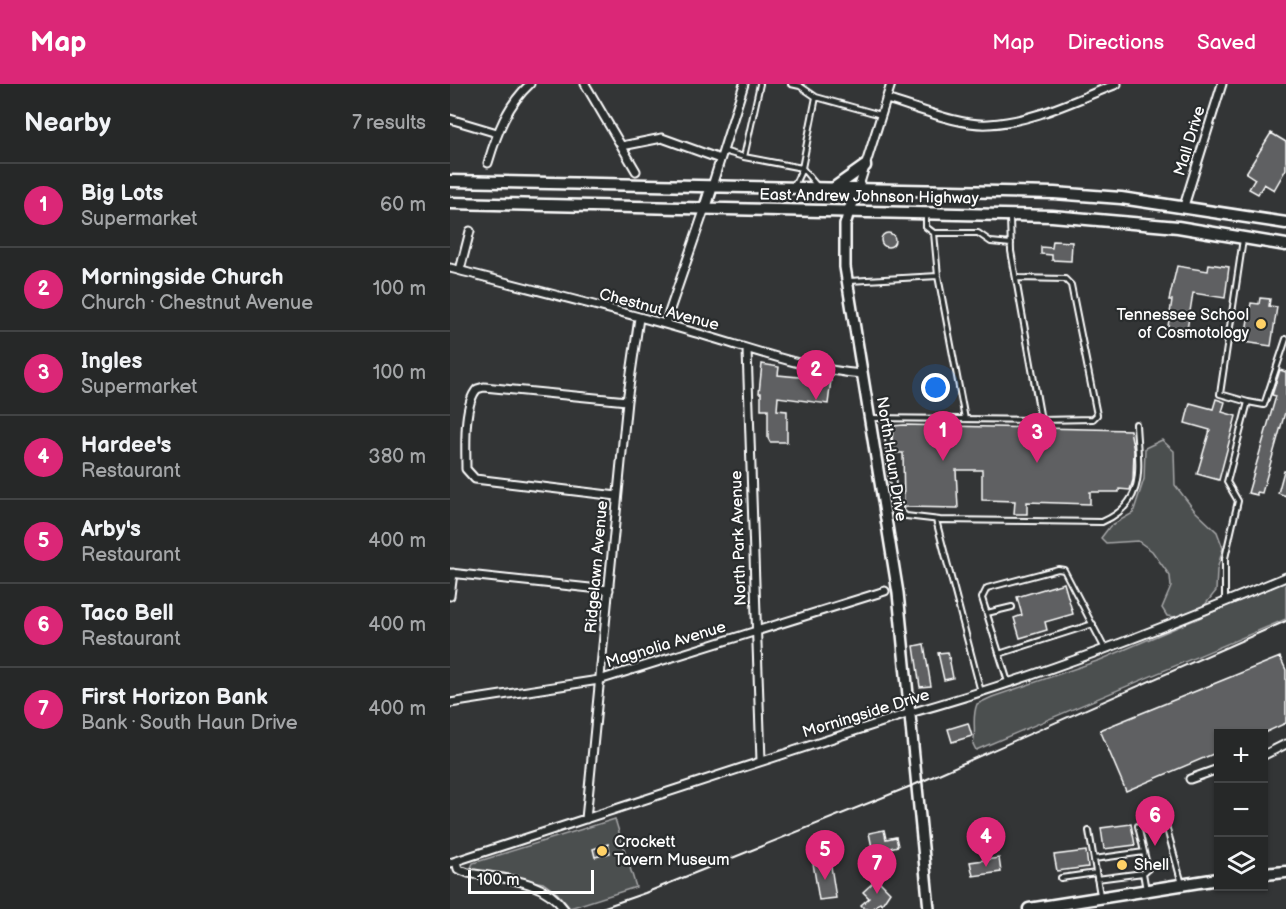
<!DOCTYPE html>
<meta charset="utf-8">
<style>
body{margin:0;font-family:"Balsamiq Sans",sans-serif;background:#323434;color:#f1f3f6}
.controls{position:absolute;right:18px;bottom:18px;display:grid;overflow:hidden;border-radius:0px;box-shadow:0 2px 4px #0004}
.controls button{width:54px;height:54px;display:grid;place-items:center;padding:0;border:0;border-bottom:2px solid #424445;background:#262828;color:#f1f3f6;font:30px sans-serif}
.scale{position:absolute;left:18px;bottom:15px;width:126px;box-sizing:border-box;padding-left:6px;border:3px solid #fff;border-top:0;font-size:16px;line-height:21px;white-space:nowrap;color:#fff;-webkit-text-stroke:4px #2a2d2e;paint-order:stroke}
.you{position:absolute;left:486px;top:304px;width:21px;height:21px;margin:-15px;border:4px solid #fff;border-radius:50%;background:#1a73e8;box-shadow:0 0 0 9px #1a73e833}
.badge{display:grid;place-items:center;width:39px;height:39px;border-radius:50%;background:#db2777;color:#fff;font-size:20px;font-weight:700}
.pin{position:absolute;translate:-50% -50px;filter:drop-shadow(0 2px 3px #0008)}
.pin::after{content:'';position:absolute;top:32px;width:21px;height:18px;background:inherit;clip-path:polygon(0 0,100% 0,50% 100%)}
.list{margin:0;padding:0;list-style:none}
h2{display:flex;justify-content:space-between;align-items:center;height:78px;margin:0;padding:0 24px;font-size:26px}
h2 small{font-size:20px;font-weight:400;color:#a4a6a8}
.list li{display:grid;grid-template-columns:39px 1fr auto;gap:18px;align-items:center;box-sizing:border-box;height:84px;padding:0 24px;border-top:2px solid #424445}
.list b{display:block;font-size:22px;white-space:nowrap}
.list p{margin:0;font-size:20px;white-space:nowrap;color:#a4a6a8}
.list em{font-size:20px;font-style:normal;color:#a4a6a8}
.icon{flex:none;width:33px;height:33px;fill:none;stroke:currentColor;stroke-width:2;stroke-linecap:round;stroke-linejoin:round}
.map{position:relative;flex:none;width:836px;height:825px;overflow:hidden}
header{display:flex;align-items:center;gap:36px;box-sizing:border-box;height:84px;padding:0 30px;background:#db2777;color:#fff}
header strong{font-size:28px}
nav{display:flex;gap:33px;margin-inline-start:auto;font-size:21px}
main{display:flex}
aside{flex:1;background:#262828}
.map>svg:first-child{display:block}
</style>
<header>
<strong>Map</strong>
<nav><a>Map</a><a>Directions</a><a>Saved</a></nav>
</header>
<main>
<aside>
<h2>Nearby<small>7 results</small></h2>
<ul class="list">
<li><span class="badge">1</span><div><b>Big Lots</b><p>Supermarket</p></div><em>60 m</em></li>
<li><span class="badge">2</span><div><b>Morningside Church</b><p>Church · Chestnut Avenue</p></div><em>100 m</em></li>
<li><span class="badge">3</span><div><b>Ingles</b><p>Supermarket</p></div><em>100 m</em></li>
<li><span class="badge">4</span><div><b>Hardee's</b><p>Restaurant</p></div><em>380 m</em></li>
<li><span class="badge">5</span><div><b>Arby's</b><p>Restaurant</p></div><em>400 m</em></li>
<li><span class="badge">6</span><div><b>Taco Bell</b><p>Restaurant</p></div><em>400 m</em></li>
<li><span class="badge">7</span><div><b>First Horizon Bank</b><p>Bank · South Haun Drive</p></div><em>400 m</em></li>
</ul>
</aside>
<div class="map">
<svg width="836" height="825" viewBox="0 0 836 825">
<rect width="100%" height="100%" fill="#333536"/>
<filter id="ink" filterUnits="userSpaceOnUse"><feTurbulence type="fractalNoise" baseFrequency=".0167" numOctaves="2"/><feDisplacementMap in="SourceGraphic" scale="12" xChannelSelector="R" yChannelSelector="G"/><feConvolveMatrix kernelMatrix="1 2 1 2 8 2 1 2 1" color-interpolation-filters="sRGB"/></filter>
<g filter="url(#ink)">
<path fill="#4c4f50" stroke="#a6a7a8" stroke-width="1.5" d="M712,356L724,367L725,401L745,427L767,448L773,464L767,486L766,507L754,522L726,533L717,532L712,524L721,503L720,492L702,467L688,457L656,459L651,454L660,442L683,429L694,395L695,364Z
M836,497V535L526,666L523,660C527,646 521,635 527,620L542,613L650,576Z
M165,735L186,803L120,824L107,809L93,799L20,786L23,779Z"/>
<path fill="#5f6162" stroke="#fff" stroke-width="1.5" d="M821,49L836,58V85L824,106L814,100L808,110L799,105L805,95L796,89Z
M431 156a7 7 0 1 1 14 0a7 7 0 1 1-14 0Z
M603,157L622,158L621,177L602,176V171L591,170V163L602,164Z
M759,180L779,183L775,214L743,209L736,252L717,249L722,216H719L727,182L758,187Z
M810,214L820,215L819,222L827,223L821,262L794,258L801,219L809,220Z
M312,280L329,283L328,291L381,296L378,320L328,313L327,326L337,327V358H320L318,354V325H311V309H309Z
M830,286L836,288V325L812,409L807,408V411L798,409L826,312L822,311Z
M766,315L775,318L772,328L786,332L769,396L747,390L760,346L735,339L740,319L763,325Z
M454,341L680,346L684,367L683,396L680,406L669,405V408H640V420L577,418V430H564L565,417L532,416V386H506L508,424L454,423L453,369H443L442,358L443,342Z
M834,387H836V412L828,409Z
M614,499L623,530L595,538L597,546L570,554L564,534L572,531L567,513Z
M474,560L481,602L470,603L464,562Z
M498,568L503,594L494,596L488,569Z
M830,573L836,586V639L812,650H768V668L676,707L650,646Z
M518,639L522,652L502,658L498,645Z
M681,740L685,761L654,765L651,744Z
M434,746L436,755L446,753L448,762L423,768L419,749Z
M158,760L160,769L145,773L143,765Z
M636,767L638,783L607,787L604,771Z
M549,774L551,788L523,792L520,778Z
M380,776L386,814L369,816L363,779Z
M427,795L440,808L432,820L430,818L423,825H415L411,821L419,814L413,808Z"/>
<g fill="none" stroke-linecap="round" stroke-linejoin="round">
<defs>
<path id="service" d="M341,0L350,2L366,13L431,31
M273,67L294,73L310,0
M294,73L352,84L366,13
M352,84L367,102
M344,102L352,85
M476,129V143L484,149L488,192L515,335
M484,149H528L541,158L561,160
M568,194L615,195L621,201L647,331L643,335L591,336
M399,197L488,192
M798,318L814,321L836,255
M420,334L591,336L561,167L560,134
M437,334C438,354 440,422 456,432L490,436L652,438C698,418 688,382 686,340
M486,436L531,608
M775,518V474L788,417L777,398L798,318L770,310L793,155
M537,529L562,523
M549,570L643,540
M558,598L532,514L537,504L608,485L614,486L655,565
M711,723L732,800
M688,742L694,768
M639,747L650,811
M644,775L694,768L698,785L693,789L696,806
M611,794L646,789
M647,795L693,789"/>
<path id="minor" d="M135,0L186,87
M436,15C465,23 509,42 539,40C583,38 627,15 667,0
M0,35L47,49
M172,62L212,54L270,75
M38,79C47,49 57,21 80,0
M262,102L294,0
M408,105L441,0
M734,122L772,0
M0,184C80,205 160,224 239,247C297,263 352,285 412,290
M10,186L20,147
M215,240L255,124
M297,266L311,677
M167,412L25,395L16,385C16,364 13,321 27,305L34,303L177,317
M0,489L159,506
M0,512L3,489
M0,619L149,596L435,507
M814,671L836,660
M740,695L768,685
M136,735L177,317L189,234
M6,777L8,785L18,789C53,795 92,794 114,825
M0,779L460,629C589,593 713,544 836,493"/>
<path id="tertiary" d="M399,127L395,141V183L448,509L479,825"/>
<path id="secondary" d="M0,97L604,109L671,114L836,139
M384,104L415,82
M0,119L602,132L728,143L836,161
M255,124L262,102
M399,127L408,105"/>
<path id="primary" d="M814,790L836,788
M579,825L768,795"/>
</defs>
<use href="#service" stroke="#fff" stroke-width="8"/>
<use href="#minor" stroke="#fff" stroke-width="11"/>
<use href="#tertiary" stroke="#fff" stroke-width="14"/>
<use href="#secondary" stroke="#fff" stroke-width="15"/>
<use href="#primary" stroke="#fff" stroke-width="15"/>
<use href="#service" stroke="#2a2d2e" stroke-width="4"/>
<use href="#minor" stroke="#2a2d2e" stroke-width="7"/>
<use href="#tertiary" stroke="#2a2d2e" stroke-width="9"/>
<use href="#secondary" stroke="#2a2d2e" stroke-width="10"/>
<use href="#primary" stroke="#2a2d2e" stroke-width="10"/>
<path stroke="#fff" stroke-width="2" d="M149,825L195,809L466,700L836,537"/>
</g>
</g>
<g fill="#ffd166" stroke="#2a2d2e" stroke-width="2">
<circle cx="811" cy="240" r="6"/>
<circle cx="152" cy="767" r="6"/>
<circle cx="672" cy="781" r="6"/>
</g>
<g text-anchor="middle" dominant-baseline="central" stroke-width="4.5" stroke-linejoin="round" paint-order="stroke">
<g font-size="16" fill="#fff" stroke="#2a2d2e">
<text transform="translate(740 57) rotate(-73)">Mall Drive</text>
<text transform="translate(419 113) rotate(1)">East Andrew Johnson Highway</text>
<text transform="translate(209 226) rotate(15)">Chestnut Avenue</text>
<text transform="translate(441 375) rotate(81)">North Haun Drive</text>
<text transform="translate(289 454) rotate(-92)">North Park Avenue</text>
<text transform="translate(147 483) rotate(-85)">Ridgelawn Avenue</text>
<text transform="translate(216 561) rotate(-17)">Magnolia Avenue</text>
<text transform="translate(416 630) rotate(-17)">Morningside Drive</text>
</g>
<g font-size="16" fill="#fff" stroke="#2a2d2e" text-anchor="start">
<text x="799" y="231" text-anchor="end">Tennessee School<tspan x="799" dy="18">of Cosmotology</tspan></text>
<text x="164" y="758">Crockett<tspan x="164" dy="18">Tavern Museum</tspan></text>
<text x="684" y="781">Shell</text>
</g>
</g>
</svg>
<div class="controls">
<button>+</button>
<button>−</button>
<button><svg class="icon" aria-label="layers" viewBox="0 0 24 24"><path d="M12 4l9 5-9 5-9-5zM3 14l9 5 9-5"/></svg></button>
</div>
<div class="scale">100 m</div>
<div class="you"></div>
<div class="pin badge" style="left:493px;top:377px">1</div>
<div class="pin badge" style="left:366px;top:316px">2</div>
<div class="pin badge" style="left:587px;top:379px">3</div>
<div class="pin badge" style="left:536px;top:783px">4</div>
<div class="pin badge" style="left:375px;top:796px">5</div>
<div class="pin badge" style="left:705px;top:762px">6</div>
<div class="pin badge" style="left:427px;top:810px">7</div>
</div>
</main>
